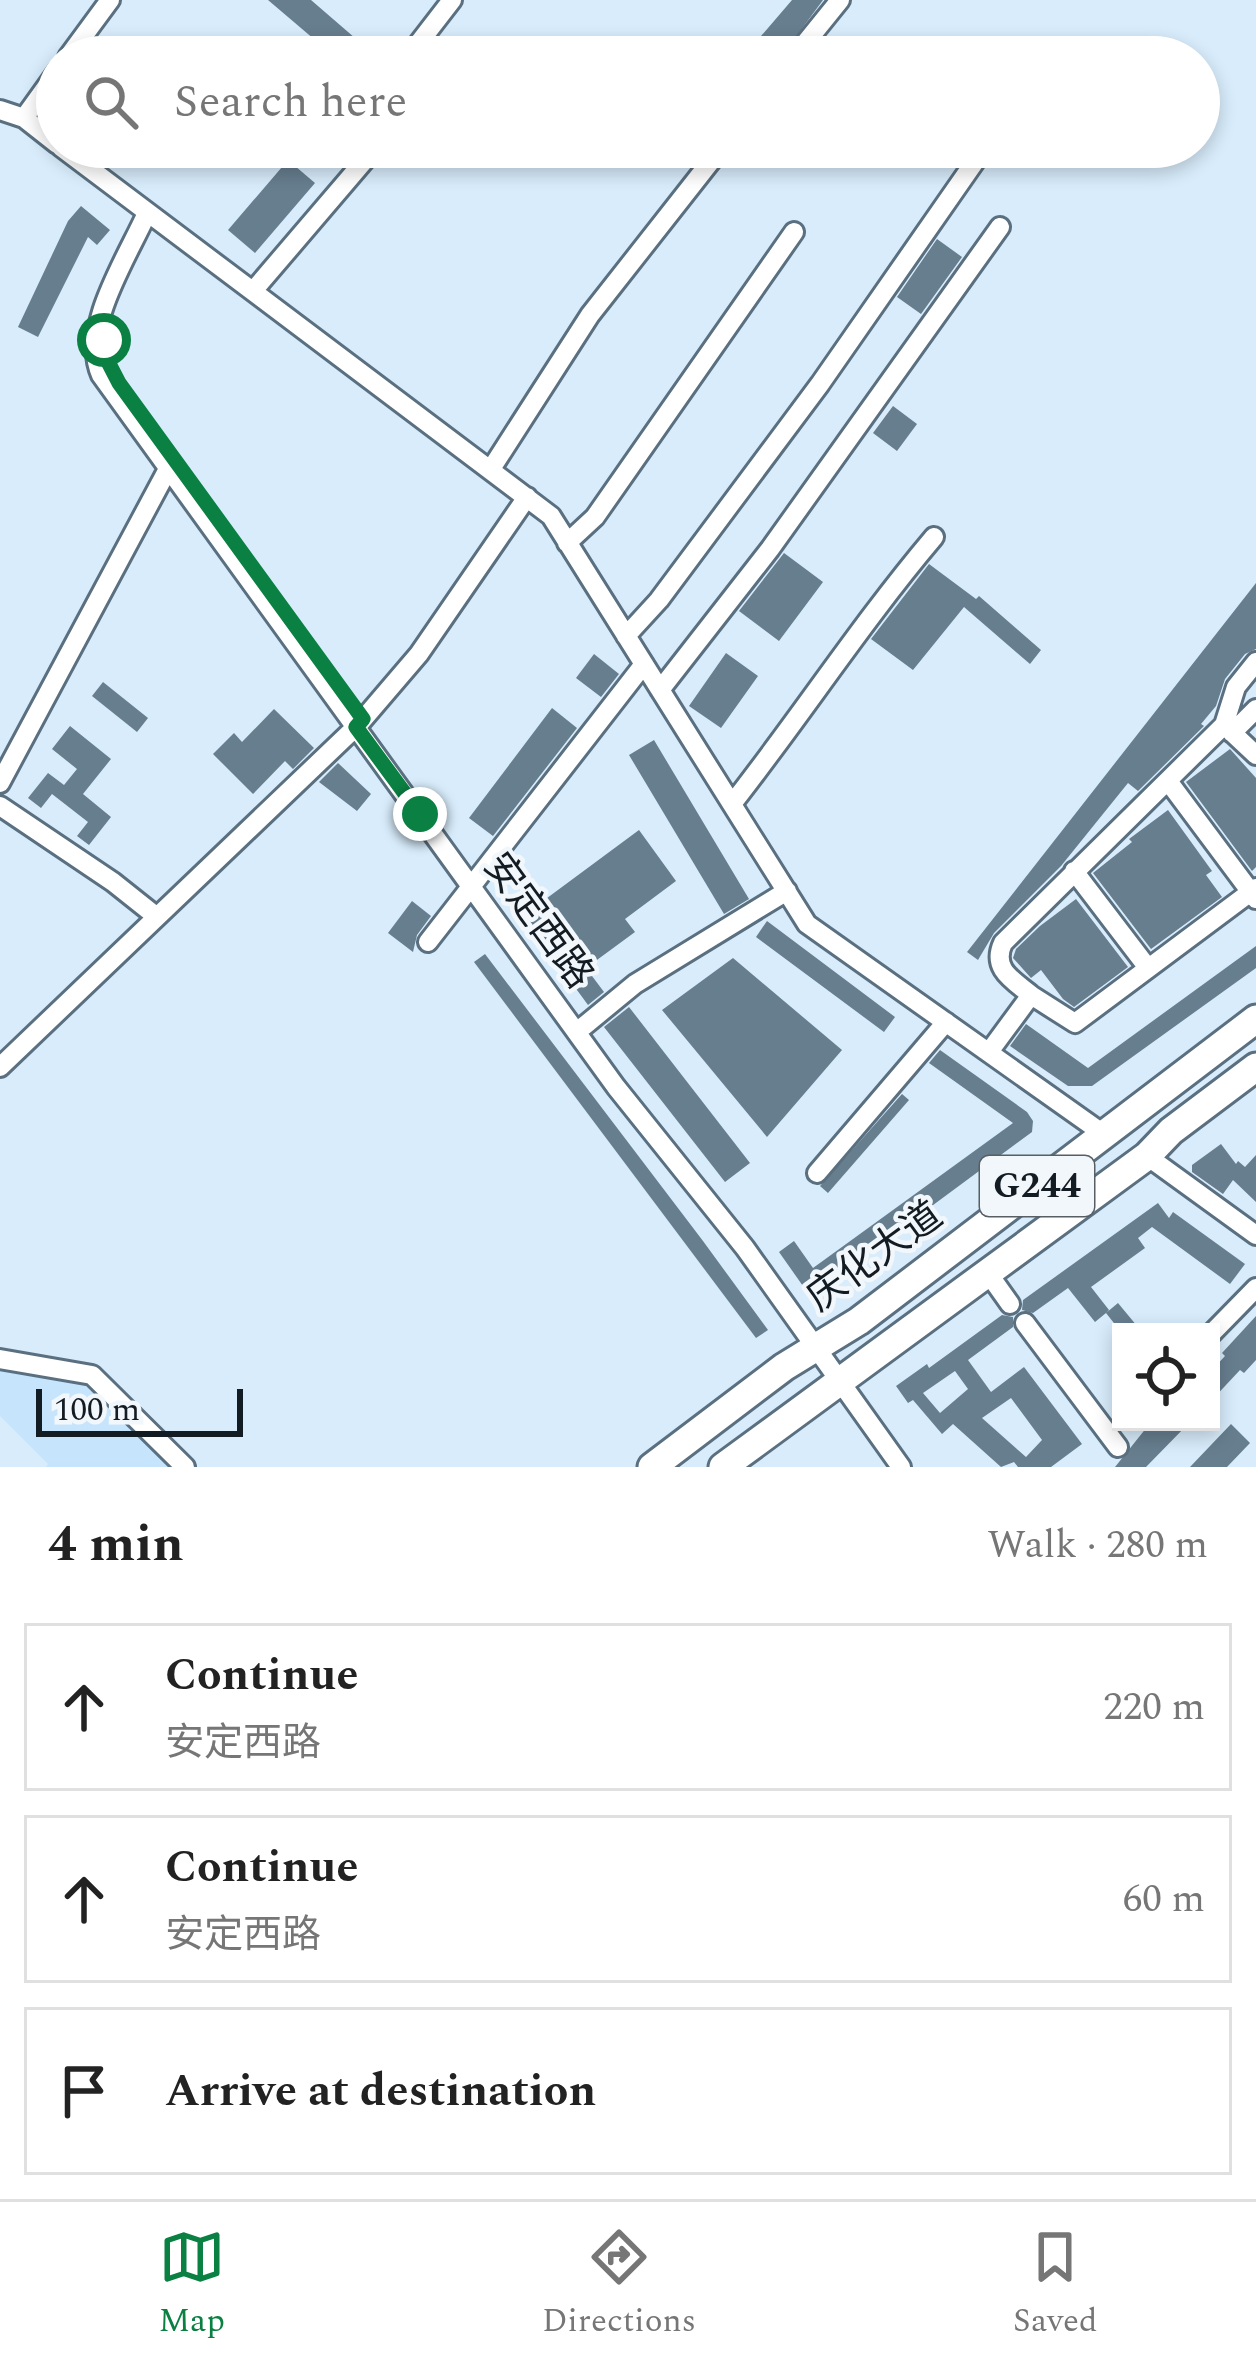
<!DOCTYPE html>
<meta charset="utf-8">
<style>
body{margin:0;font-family:Spectral,"Noto Sans SC",serif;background:#f6f6f6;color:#222}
.controls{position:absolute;right:36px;bottom:36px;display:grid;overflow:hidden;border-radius:0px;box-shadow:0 6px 18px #0003}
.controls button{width:108px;height:108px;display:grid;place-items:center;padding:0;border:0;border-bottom:3px solid #e0e0e0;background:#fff;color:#222;font:60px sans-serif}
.scale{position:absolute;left:36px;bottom:30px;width:207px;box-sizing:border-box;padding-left:12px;border:6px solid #141c23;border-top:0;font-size:33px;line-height:42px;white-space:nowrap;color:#141c23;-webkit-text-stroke:9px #f2f7fb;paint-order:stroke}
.stop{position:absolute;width:36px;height:36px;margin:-27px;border:9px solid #0b8043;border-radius:50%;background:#fff}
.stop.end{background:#0b8043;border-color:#fff;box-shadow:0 3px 12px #0008}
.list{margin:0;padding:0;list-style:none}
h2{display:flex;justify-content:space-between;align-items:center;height:156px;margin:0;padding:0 48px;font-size:51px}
h2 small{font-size:39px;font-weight:400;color:#767676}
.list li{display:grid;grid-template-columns:78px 1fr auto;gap:36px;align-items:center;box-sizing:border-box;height:168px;margin:0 24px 24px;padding:0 24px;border:3px solid #e0e0e0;border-radius:0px}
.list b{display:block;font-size:45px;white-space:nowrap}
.list p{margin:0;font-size:39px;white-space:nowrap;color:#767676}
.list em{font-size:39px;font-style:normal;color:#767676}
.icon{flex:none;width:66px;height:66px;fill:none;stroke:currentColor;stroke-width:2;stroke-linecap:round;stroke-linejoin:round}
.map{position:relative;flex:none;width:1256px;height:1467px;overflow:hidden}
.search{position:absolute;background:#fff;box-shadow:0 6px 18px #0003;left:36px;right:36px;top:36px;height:132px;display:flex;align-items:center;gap:30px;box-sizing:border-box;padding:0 42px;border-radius:66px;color:#767676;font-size:45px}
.sheet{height:732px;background:#fff}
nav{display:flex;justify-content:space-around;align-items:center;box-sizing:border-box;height:168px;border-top:3px solid #e0e0e0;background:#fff;font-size:33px;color:#767676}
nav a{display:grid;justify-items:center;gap:6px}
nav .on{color:#0b8043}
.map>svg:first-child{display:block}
</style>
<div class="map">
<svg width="1256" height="1467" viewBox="0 0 1256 1467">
<rect width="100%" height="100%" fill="#d8ecfb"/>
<path fill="#c6e5fd" d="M0,1371L90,1385L173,1467H46L48,1464L0,1416Z"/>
<path fill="#677e8f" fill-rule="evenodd" d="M268,0H311L377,57H335Z
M792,0H823L781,57H743Z
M288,160L315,183L255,253L228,230Z
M81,206L110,230L97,245L88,237L38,337L18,327L68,221Z
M937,239L962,257L921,314L897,297Z
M893,406L917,424L897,451L873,433Z
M784,553L823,582L779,641L739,611Z
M929,564L976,599L979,596L1041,650L1030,664L964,607L913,670L871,639Z
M1256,583V649L1245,654L1225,679L1216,706L1201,724L1204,726L1138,791L1128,783L1061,866L994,933L978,960L967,952Z
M726,653L758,676L721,728L689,706Z
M594,654L619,674L601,697L576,678Z
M103,682L148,718L137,732L92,696Z
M552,708L577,728L493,836L469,818Z
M274,709L314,748L293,769L285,761L253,794L213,754L234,733L242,742Z
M70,726L111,759L83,794L111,817L89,845L77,836L88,822L52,794L41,808L28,798L48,773L64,785L77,769L52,749Z
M654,740L749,899L724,914L629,755Z
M1230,749L1256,778V867L1252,871L1186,782Z
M338,763L371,794L357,811L319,782Z
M1168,810L1212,871L1206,875L1222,897L1151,949L1093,873L1132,842L1129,839Z
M639,830L676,881L625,919L635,932L586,968L604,992L588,1005L519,911L536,899L539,904Z
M1076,899L1128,967L1074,1007L1063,999L1041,970L1031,978L1013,958L1016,949L1040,926Z
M412,901L431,916L417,935L413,952L388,933Z
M767,921L895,1017L884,1032L756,937Z
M1256,946V968L1092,1086H1068L1010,1046L1026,1024L1088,1068Z
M485,954L703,1241L768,1330L756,1338L474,962Z
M733,958L842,1050L767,1137L662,1010Z
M629,1007L750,1163L725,1182L604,1027Z
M940,1050L1027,1112L1033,1121L1032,1132L810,1296L779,1252L794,1241L813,1268L1013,1123L929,1063Z
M902,1094L909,1100L828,1193L820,1186Z
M1221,1144L1236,1164L1238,1161L1245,1167L1256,1155V1202L1233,1180L1223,1194L1192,1172V1165Z
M1158,1203L1169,1218L1173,1212L1245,1264L1230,1284L1152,1227L1138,1238L1145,1248L1091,1287L1109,1310L1106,1313L1118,1303L1142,1332H1121L1106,1313L1095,1322L1068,1288L1033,1313L1022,1310L1023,1300Z
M1002,1315L1013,1317V1327L968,1360L991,1392L1024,1367L1082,1444L1051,1467H1018L1014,1462L1001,1467L953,1424L942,1434L913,1400L908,1403L896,1386L927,1364L929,1368ZM955,1371L968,1389L940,1413L923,1393ZM1011,1398L1042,1440L1026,1457L982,1418Z
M1256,1316V1360L1244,1373L1240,1370L1211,1401V1371L1225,1356L1222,1353Z
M1151,1422H1190L1146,1467H1115Z
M1231,1424L1250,1443L1227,1467H1190Z"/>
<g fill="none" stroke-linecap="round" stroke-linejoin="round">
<defs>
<path id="minor" d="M68,57L110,0
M408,57L452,0
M794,57L840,0
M0,110L24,118L57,144
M24,118L57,72
M61,147L551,516L807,924L1105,1135
M147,213C127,258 80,328 101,375L616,1087L745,1248L901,1467
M253,291L376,147
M491,469L590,315L722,147
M567,543L595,517L794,232
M626,636L659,600L820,384L985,147
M660,690L770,549L1000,227
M1224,725L1256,755
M1232,733L1256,709
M1168,781L1256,899
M0,783L168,469
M732,804C801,716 862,622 934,537
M0,806L113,882L157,917
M1074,871L1148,968
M428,942L644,664
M1031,995C1013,980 991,969 1003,943L1224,725L1236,687L1256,662
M584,1026L635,984L787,891
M989,1052L1031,995L1075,1023L1256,888
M0,1067L360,723L419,654L527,497
M1147,1156L1256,1235
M817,1173L946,1022
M988,1273L1010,1304
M1025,1323L1118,1447
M1211,1334L1256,1288
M0,1359L92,1375L185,1467"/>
<path id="highway" d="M652,1467L784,1367L859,1321L1256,1019
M723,1467L1147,1156L1171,1131L1256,1067"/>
</defs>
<use href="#minor" stroke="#5a7080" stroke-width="24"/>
<use href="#highway" stroke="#5a7080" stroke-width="33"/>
<use href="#minor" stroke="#fff" stroke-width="18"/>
<use href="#highway" stroke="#fff" stroke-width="27"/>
</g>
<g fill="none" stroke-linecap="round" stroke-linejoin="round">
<path stroke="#0b8043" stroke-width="15" d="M104,340V354L119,383L363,719L356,727L420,814"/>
</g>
<g text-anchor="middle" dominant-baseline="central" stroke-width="9" stroke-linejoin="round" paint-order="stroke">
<rect fill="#f2f7fb" stroke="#575e64" stroke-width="3" x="980" y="1156" width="114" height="60" rx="9"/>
<g font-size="36" font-weight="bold" fill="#141c23">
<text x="1037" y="1186">G244</text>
</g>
<g font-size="39" fill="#141c23" stroke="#f2f7fb">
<text transform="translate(538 921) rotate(54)">安定西路</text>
<text transform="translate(875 1257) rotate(-36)">庆化大道</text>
</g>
</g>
</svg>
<div class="controls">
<button><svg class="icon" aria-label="locate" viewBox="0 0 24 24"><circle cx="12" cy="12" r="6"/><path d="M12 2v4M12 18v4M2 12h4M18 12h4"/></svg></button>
</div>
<div class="scale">100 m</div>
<div class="stop" style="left:104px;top:340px"></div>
<div class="stop end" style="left:420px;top:814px"></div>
<div class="search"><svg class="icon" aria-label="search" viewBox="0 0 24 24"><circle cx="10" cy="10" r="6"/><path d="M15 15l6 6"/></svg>Search here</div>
</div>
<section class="sheet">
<h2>4 min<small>Walk · 280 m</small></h2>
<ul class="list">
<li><svg class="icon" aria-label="ahead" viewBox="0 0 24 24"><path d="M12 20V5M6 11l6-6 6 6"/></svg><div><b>Continue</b><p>安定西路</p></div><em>220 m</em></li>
<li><svg class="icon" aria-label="ahead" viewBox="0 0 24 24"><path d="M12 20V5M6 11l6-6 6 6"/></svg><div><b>Continue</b><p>安定西路</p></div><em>60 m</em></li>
<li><svg class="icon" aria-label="arrive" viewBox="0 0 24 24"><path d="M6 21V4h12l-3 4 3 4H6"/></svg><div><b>Arrive at destination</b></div></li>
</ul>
</section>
<nav>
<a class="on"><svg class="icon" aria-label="map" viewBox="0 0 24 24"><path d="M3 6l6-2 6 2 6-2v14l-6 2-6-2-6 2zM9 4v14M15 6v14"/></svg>Map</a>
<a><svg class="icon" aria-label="directions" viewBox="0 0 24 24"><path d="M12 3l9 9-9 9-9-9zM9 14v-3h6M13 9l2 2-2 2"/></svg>Directions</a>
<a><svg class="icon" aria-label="saved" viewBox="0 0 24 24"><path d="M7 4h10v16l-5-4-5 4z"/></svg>Saved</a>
</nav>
